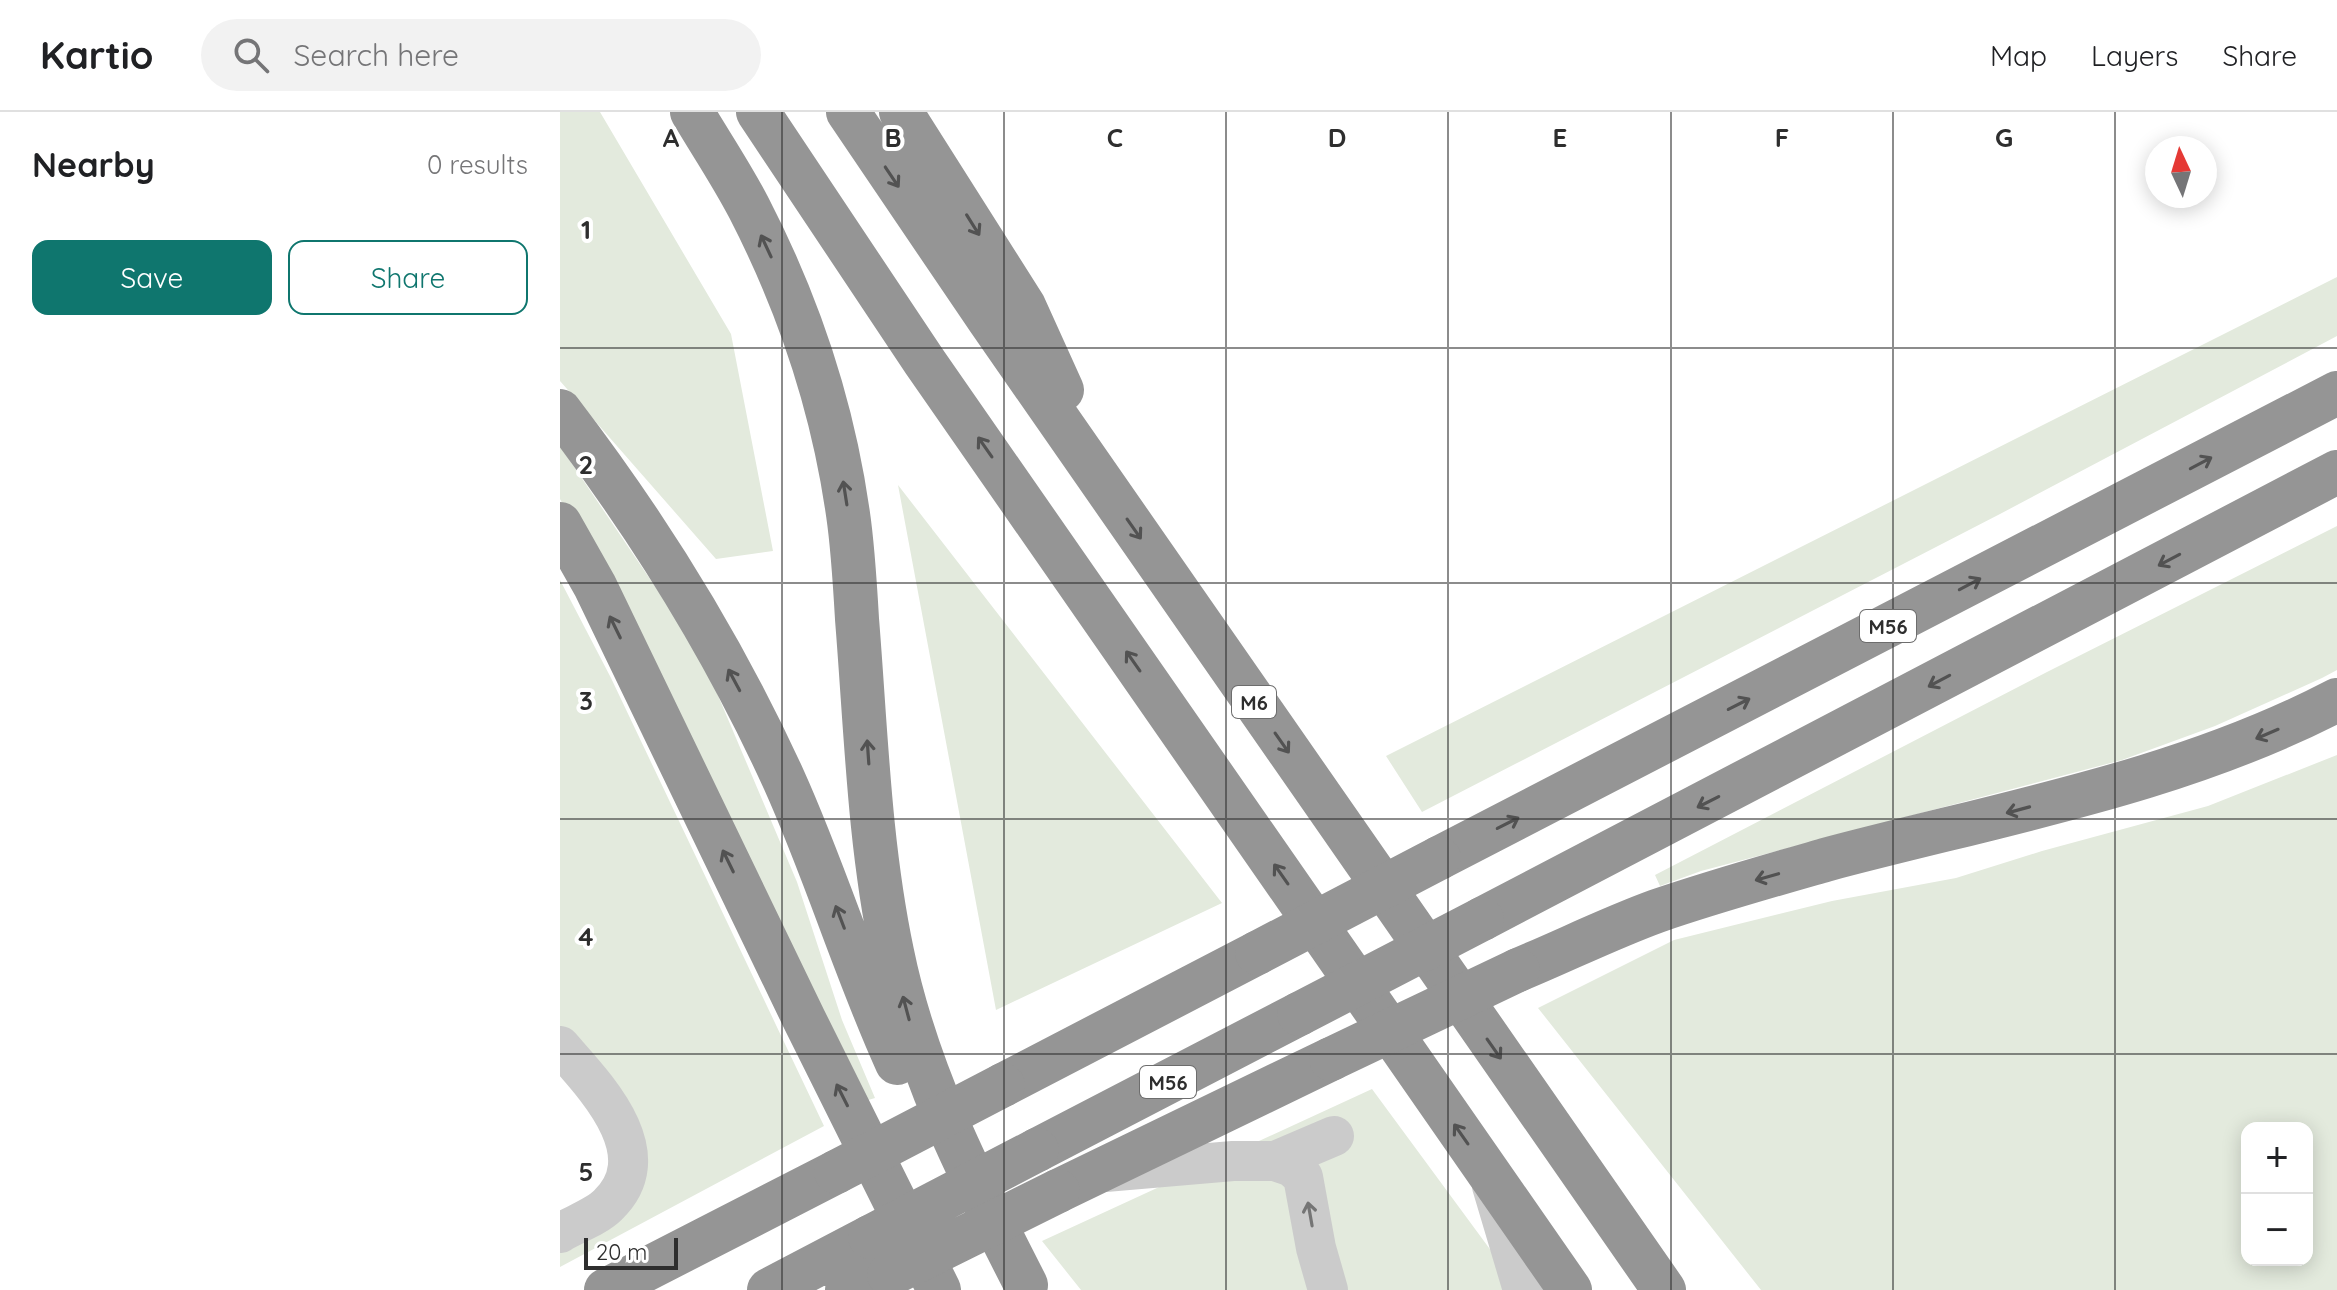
<!DOCTYPE html>
<meta charset="utf-8">
<style>
body{margin:0;font-family:Quicksand,sans-serif;background:#f2f2f2;color:#202124}
.controls{position:absolute;right:24px;bottom:24px;display:grid;overflow:hidden;border-radius:16px;box-shadow:0 4px 20px #0003}
.controls button{width:72px;height:72px;display:grid;place-items:center;padding:0;border:0;border-bottom:2px solid #e0e0e0;background:#fff;color:#202124;font:40px sans-serif}
.compass{position:absolute;left:1585px;top:24px;width:72px;height:72px;border-radius:50%;background:#fff;box-shadow:0 4px 20px #0003;rotate:356deg}
.scale{position:absolute;left:24px;bottom:20px;width:94px;box-sizing:border-box;padding-left:8px;border:4px solid #2e2e2e;border-top:0;font-size:22px;line-height:28px;white-space:nowrap;color:#2e2e2e;-webkit-text-stroke:6px #fff;paint-order:stroke}
.list{margin:0;padding:0;list-style:none}
h2{display:flex;justify-content:space-between;align-items:center;height:104px;margin:0;padding:0 32px;font-size:34px}
h2 small{font-size:26px;font-weight:400;color:#757577}
.actions{display:flex;gap:16px;padding:24px 32px}
.actions a{flex:1;padding:18px 0;border:2px solid #0f766e;border-radius:16px;text-align:center;font-size:28px;color:#0f766e}
.actions .main{background:#0f766e;color:#fff}
.icon{flex:none;width:44px;height:44px;fill:none;stroke:currentColor;stroke-width:2;stroke-linecap:round;stroke-linejoin:round}
.map{position:relative;flex:none;width:1777px;height:1178px;overflow:hidden}
header{display:flex;align-items:center;gap:48px;box-sizing:border-box;height:112px;padding:0 40px;background:#fff;border-bottom:2px solid #e0e0e0}
header strong{font-size:38px}
nav{display:flex;gap:44px;margin-inline-start:auto;font-size:28px}
.search{width:560px;height:72px;background:#f2f2f2;display:flex;align-items:center;gap:20px;box-sizing:border-box;padding:0 28px;border-radius:44px;color:#757577;font-size:30px}
main{display:flex}
aside{flex:1;background:#fff}
.map>svg:first-child{display:block}
</style>
<header>
<strong>Kartio</strong>
<div class="search"><svg class="icon" aria-label="search" viewBox="0 0 24 24"><circle cx="10" cy="10" r="6"/><path d="M15 15l6 6"/></svg>Search here</div>
<nav><a>Map</a><a>Layers</a><a>Share</a></nav>
</header>
<main>
<aside>
<h2>Nearby<small>0 results</small></h2>
<ul class="list">
</ul>
<div class="actions"><a class="main">Save</a><a>Share</a></div>
</aside>
<div class="map">
<svg width="1777" height="1178" viewBox="0 0 1777 1178">
<rect width="100%" height="100%" fill="#fff"/>
<path fill="#e3eadd" fill-rule="evenodd" d="M0,0H40L171,222L213,439L156,447L0,269Z
M1777,165V224L1440,402L862,700L826,644Z
M0,334L140,541L237,770L282,908L315,986L305,989L101,577L0,387Z
M338,373L662,791L436,898Z
M1777,414V558L1762,566L1655,614L1562,648L1141,759L1100,774L1095,763L1487,560Z
M0,468L51,566L264,1014L0,1155V1130L68,1078L0,925Z
M1777,643V1178H1201L978,896L1114,828L1272,789L1396,766L1482,739L1648,694ZM1687,1016H1747V1148H1687Z
M812,977L960,1178H521L482,1129Z"/>
<g fill="none" stroke-linecap="round" stroke-linejoin="round">
<path stroke="#cbcbcb" stroke-width="40" d="M0,934C34,973 102,1041 48,1093C36,1105 15,1112 0,1121
M715,1049L774,1024
M545,1060L673,1049H715L732,1055L743,1065L756,1136L768,1178
M932,1074L963,1178"/>
<path stroke="#959595" stroke-width="44" d="M132,0C151,32 172,63 189,96C238,191 273,296 288,402C293,436 295,472 297,507C306,618 309,731 332,840C356,958 411,1066 466,1173
M198,0L364,249L1010,1178
M288,0L429,208L1104,1178
M341,0L464,194L502,278
M0,299C88,414 164,536 224,668C266,761 295,859 337,951
M0,412L35,474L244,907L379,1178
M879,746L1777,281
M922,807L1777,360
M958,858C1004,839 1050,816 1097,799C1152,780 1209,764 1265,748C1437,702 1618,671 1777,588
M443,973L697,841
M477,1038L739,902
M498,1079L771,947
M46,1178L276,1060
M209,1178L310,1125
M287,1178L329,1163"/>
<path stroke="#959595" stroke-width="44" d="M697,841L879,746
M739,902L922,807
M771,947L958,858
M276,1060L443,973
M310,1125L477,1038
M329,1163L498,1079"/>
</g>
<defs><path id="oneway-shaft" d="M-6 0H5M1.5-3L5.5 0L1.5 3" fill="none" stroke-width="1.6" stroke-linecap="round" stroke-linejoin="round" transform="scale(2)"/></defs>
<g stroke="#525252">
<use href="#oneway-shaft" transform="translate(332 65) rotate(56)"/>
<use href="#oneway-shaft" transform="translate(413 113) rotate(58)"/>
<use href="#oneway-shaft" transform="translate(206 134) rotate(-115)"/>
<use href="#oneway-shaft" transform="translate(425 335) rotate(-125)"/>
<use href="#oneway-shaft" transform="translate(1641 351) rotate(-28)"/>
<use href="#oneway-shaft" transform="translate(285 381) rotate(-99)"/>
<use href="#oneway-shaft" transform="translate(574 417) rotate(55)"/>
<use href="#oneway-shaft" transform="translate(1609 448) rotate(152)"/>
<use href="#oneway-shaft" transform="translate(1410 472) rotate(-28)"/>
<use href="#oneway-shaft" transform="translate(55 515) rotate(-116)"/>
<use href="#oneway-shaft" transform="translate(573 549) rotate(-125)"/>
<use href="#oneway-shaft" transform="translate(174 568) rotate(-118)"/>
<use href="#oneway-shaft" transform="translate(1379 569) rotate(152)"/>
<use href="#oneway-shaft" transform="translate(1179 592) rotate(-27)"/>
<use href="#oneway-shaft" transform="translate(1707 622) rotate(157)"/>
<use href="#oneway-shaft" transform="translate(722 631) rotate(55)"/>
<use href="#oneway-shaft" transform="translate(308 640) rotate(-94)"/>
<use href="#oneway-shaft" transform="translate(1148 690) rotate(153)"/>
<use href="#oneway-shaft" transform="translate(1458 698) rotate(165)"/>
<use href="#oneway-shaft" transform="translate(948 711) rotate(-27)"/>
<use href="#oneway-shaft" transform="translate(168 749) rotate(-116)"/>
<use href="#oneway-shaft" transform="translate(721 762) rotate(-125)"/>
<use href="#oneway-shaft" transform="translate(1207 765) rotate(164)"/>
<use href="#oneway-shaft" transform="translate(280 805) rotate(-111)"/>
<use href="#oneway-shaft" transform="translate(346 896) rotate(-105)"/>
<use href="#oneway-shaft" transform="translate(934 937) rotate(55)"/>
<use href="#oneway-shaft" transform="translate(282 983) rotate(-117)"/>
<use href="#oneway-shaft" transform="translate(901 1022) rotate(-125)"/>
</g>
<use stroke="#757575" href="#oneway-shaft" transform="translate(750 1102) rotate(-100)"/>
<path fill="none" stroke="#2e2e2e" stroke-width="2" stroke-opacity="0.55" d="M222,0V1178M444,0V1178M666,0V1178M888,0V1178M1111,0V1178M1333,0V1178M1555,0V1178M0,236H1777M0,471H1777M0,707H1777M0,942H1777"/>
<g text-anchor="middle" dominant-baseline="central" stroke-width="8" stroke-linejoin="round" paint-order="stroke">
<g fill="#fff" stroke="#6d6d6d" stroke-width="2">
<rect x="1300" y="498" width="56" height="32" rx="6"/>
<rect x="672" y="574" width="44" height="32" rx="6"/>
<rect x="580" y="954" width="56" height="32" rx="6"/>
</g>
<g font-size="20" font-weight="bold" fill="#2e2e2e">
<text x="1328" y="514">M56</text>
<text x="694" y="590">M6</text>
<text x="608" y="970">M56</text>
</g>
</g>
<g font-size="26" text-anchor="middle" font-weight="bold" fill="#2e2e2e" stroke="#fff" stroke-width="8" stroke-linejoin="round" paint-order="stroke">
<text x="111" y="35">A</text>
<text x="333" y="35">B</text>
<text x="555" y="35">C</text>
<text x="777" y="35">D</text>
<text x="1000" y="35">E</text>
<text x="1222" y="35">F</text>
<text x="1444" y="35">G</text>
<text x="26" y="127">1</text>
<text x="26" y="362">2</text>
<text x="26" y="598">3</text>
<text x="26" y="834">4</text>
<text x="26" y="1069">5</text>
</g>
</svg>
<div class="controls">
<button>+</button>
<button>−</button>
</div>
<svg class="compass" viewBox="-18 -18 36 36"><path d="M0-13l5 13h-10z" fill="#e53935"/><path d="M0 13l5-13h-10z" fill="#757577"/></svg>
<div class="scale">20 m</div>
</div>
</main>
